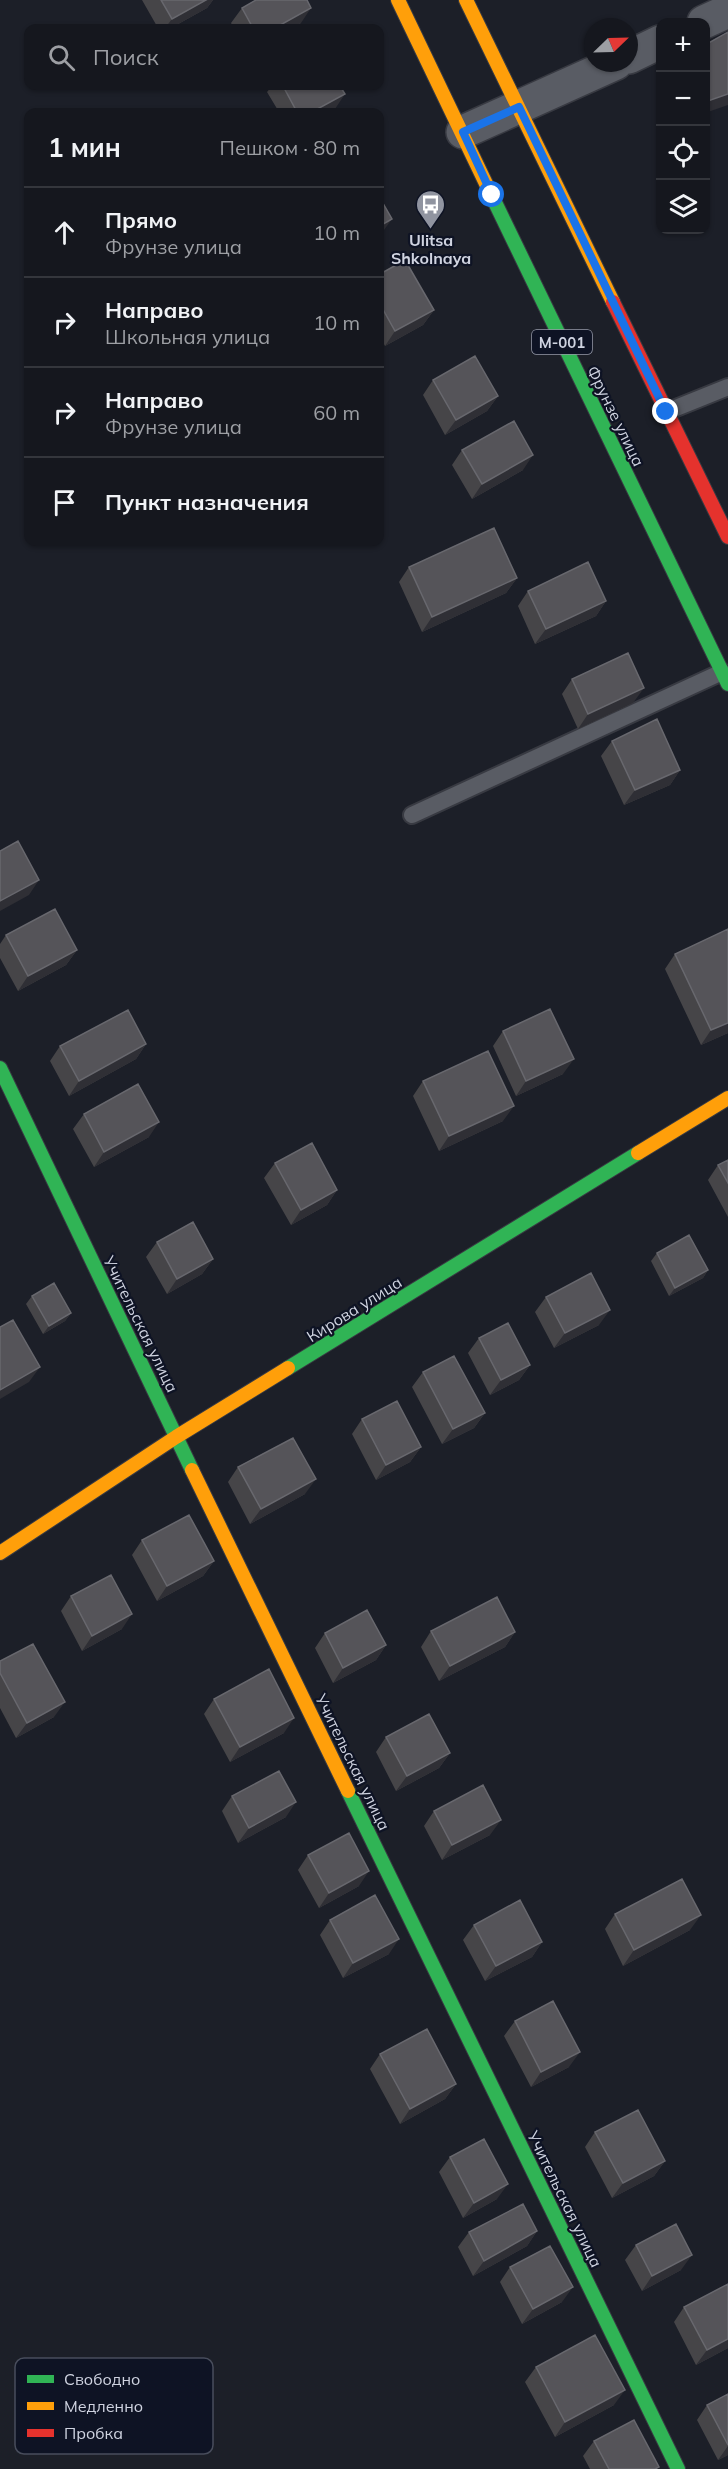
<!DOCTYPE html>
<html lang="ru">
<meta charset="utf-8">
<style>
body{margin:0;font-family:Mulish,sans-serif;background:#1e2027;color:#f1f3f6}
.controls{position:absolute;right:18px;top:18px;display:grid;overflow:hidden;border-radius:12px;box-shadow:0 2px 4px #0004}
.controls button{width:54px;height:54px;display:grid;place-items:center;padding:0;border:0;border-bottom:2px solid #34363c;background:#15171e;color:#f1f3f6;font:30px sans-serif}
.compass{position:absolute;left:584px;top:18px;width:54px;height:54px;border-radius:50%;background:#15171e;box-shadow:0 2px 4px #0004;rotate:67deg}
.stop{position:absolute;width:18px;height:18px;margin:-14px;border:4px solid #1a73e8;border-radius:50%;background:#fff}
.stop.end{background:#1a73e8;border-color:#fff;box-shadow:0 2px 6px #0008}
.list{margin:0;padding:0;list-style:none}
h2{display:flex;justify-content:space-between;align-items:center;height:78px;margin:0;padding:0 24px;font-size:26px}
h2 small{font-size:20px;font-weight:400;color:#9d9fa4}
.list li{display:grid;grid-template-columns:39px 1fr auto;gap:18px;align-items:center;box-sizing:border-box;height:90px;padding:0 24px;border-top:2px solid #34363c}
.list b{display:block;font-size:22px;white-space:nowrap}
.list p{margin:0;font-size:20px;white-space:nowrap;color:#9d9fa4}
.list em{font-size:20px;font-style:normal;color:#9d9fa4}
.icon{flex:none;width:33px;height:33px;fill:none;stroke:currentColor;stroke-width:2;stroke-linecap:round;stroke-linejoin:round}
.map{position:relative;flex:none;width:728px;height:2469px;overflow:hidden}
.search{position:absolute;background:#15171e;box-shadow:0 2px 4px #0004;left:24px;top:24px;width:360px;height:66px;display:flex;align-items:center;gap:15px;box-sizing:border-box;padding:0 21px;border-radius:12px;color:#9d9fa4;font-size:22px}
.panel{position:absolute;background:#15171e;box-shadow:0 2px 4px #0004;left:24px;top:108px;width:360px;height:438px;border-radius:12px}
.map>svg:first-child{display:block}
</style>
<div class="map">
<svg width="728" height="2469" viewBox="0 0 728 2469">
<rect width="100%" height="100%" fill="#1c1f28"/>
<g fill="none" stroke-linecap="round" stroke-linejoin="round">
<defs>
<path id="lane" d="M666,412L728,387
M412,815L722,672"/>
<path id="street" d="M704,22L728,11
M629,57L660,42
M463,132L616,63"/>
<path id="fast" d="M490,192L728,684
M0,1068L192,1470
M288,1368L638,1153
M348,1791L678,2469"/>
<path id="slow" d="M398,0L490,192
M466,0L613,302
M638,1153L728,1098
M192,1470L348,1791
M0,1553L176,1437L288,1368"/>
<path id="jam" d="M613,302L728,537"/>
</defs>
<use href="#lane" stroke="#383a42" stroke-width="20"/>
<use href="#street" stroke="#383a42" stroke-width="36"/>
<use href="#fast" stroke="#383a42" stroke-width="16"/>
<use href="#slow" stroke="#383a42" stroke-width="16"/>
<use href="#jam" stroke="#383a42" stroke-width="16"/>
<use href="#lane" stroke="#595c64" stroke-width="16"/>
<use href="#street" stroke="#595c64" stroke-width="33"/>
<use href="#fast" stroke="#30b455" stroke-width="14"/>
<use href="#slow" stroke="#ff9f0a" stroke-width="14"/>
<use href="#jam" stroke="#e5322d" stroke-width="14"/>
</g>
<path fill="#464548" d="M142,0H213L207,8L171,28H158Z
M242,8L301,23L291,28H234L231,23Z
M272,86H340L335,109L329,112H279L267,92Z
M380,274L434,310L423,325L385,346L380,337Z
M433,380L498,396L487,411L445,435L423,395Z
M462,450L523,470L472,499L452,465Z
M409,567L517,578L506,593L422,632L399,582Z
M528,591L606,601L596,616L535,644L518,606Z
M572,679L633,703L578,729L562,694Z
M612,741L680,770L670,785L624,805L601,756Z
M728,929V1033L701,1045L665,969L675,954Z
M6,935L77,950L66,965L18,991L0,958V944Z
M503,1031L563,1074L516,1096L493,1046Z
M146,1044L136,1059L69,1096L50,1061L60,1046Z
M423,1081L503,1121L439,1151L413,1096Z
M84,1114L149,1137L94,1167L73,1129Z
M728,1160V1217L708,1180L718,1165Z
M275,1163L337,1190L327,1205L291,1225L264,1178Z
M157,1242L213,1259L202,1274L167,1294L146,1257Z
M657,1253L708,1270L703,1278L669,1296L651,1261Z
M32,1296L71,1313L65,1321L43,1334L26,1304Z
M546,1297L599,1325L554,1348L535,1312Z
M479,1338L530,1365L519,1380L490,1395L468,1353Z
M423,1372L485,1413L474,1428L442,1444L412,1387Z
M362,1419L421,1447L410,1462L376,1480L352,1434Z
M238,1467L305,1494L250,1524L228,1482Z
M142,1540L214,1561L203,1576L157,1601L132,1555Z
M71,1596L122,1629L82,1651L61,1611Z
M431,1631L515,1632L505,1647L439,1681L421,1647Z
M325,1633L386,1645L376,1660L333,1683L315,1648Z
M0,1661L54,1717L16,1738L0,1708Z
M214,1699L284,1733L230,1762L204,1714Z
M386,1737L450,1753L439,1768L396,1791L376,1752Z
M232,1796L286,1817L238,1843L222,1811Z
M434,1811L490,1835L442,1860L424,1826Z
M308,1855L359,1886L319,1908L298,1870Z
M615,1914L690,1930L623,1966L605,1929Z
M330,1920L389,1954L343,1978L320,1935Z
M474,1925L542,1942L532,1957L485,1981L463,1940Z
M515,2021L569,2067L531,2087L504,2036Z
M380,2054L456,2084L445,2099L400,2124L370,2069Z
M595,2132L665,2161L654,2176L612,2198L585,2147Z
M450,2157L497,2199L463,2218L439,2172Z
M537,2231L527,2246L473,2276L458,2247L469,2232Z
M636,2245L681,2270L642,2291L625,2260Z
M510,2267L562,2302L522,2324L500,2282Z
M684,2307L728,2348L696,2365L674,2322Z
M536,2367L614,2405L555,2437L525,2382Z
M728,2394V2455L718,2460L697,2420L707,2405Z
M594,2441L658,2469H590L583,2456Z"/>
<path fill="#2f2f35" d="M206,0H213L207,8L171,28H165L172,19Z
M311,8L301,23L291,28H275Z
M345,94L335,109L329,112H312Z
M728,94V105L705,113V102Z
M392,219L381,234L380,235V226Z
M434,310L423,325L385,346L395,331Z
M498,396L487,411L445,435L456,420Z
M533,455L523,470L472,499L482,484Z
M517,578L506,593L422,632L432,617Z
M606,601L596,616L535,644L546,629Z
M644,688L633,703L578,729L588,714Z
M680,770L670,785L624,805L635,790Z
M39,880L29,895L0,911V901Z
M77,950L66,965L18,991L28,976Z
M728,1023V1033L701,1045L711,1030Z
M146,1044L136,1059L69,1096L79,1081Z
M574,1059L563,1074L516,1096L526,1081Z
M514,1106L503,1121L439,1151L449,1136Z
M159,1122L149,1137L94,1167L104,1152Z
M337,1190L327,1205L291,1225L301,1210Z
M213,1259L202,1274L167,1294L177,1279Z
M708,1270L703,1278L669,1296L675,1288Z
M610,1310L599,1325L554,1348L565,1333Z
M71,1313L65,1321L43,1334L49,1326Z
M530,1365L519,1380L490,1395L501,1380Z
M40,1367L29,1382L0,1399V1390Z
M485,1413L474,1428L442,1444L453,1429Z
M421,1447L410,1462L376,1480L386,1465Z
M316,1479L305,1494L250,1524L261,1509Z
M214,1561L203,1576L157,1601L167,1586Z
M132,1614L122,1629L82,1651L92,1636Z
M515,1632L505,1647L439,1681L450,1666Z
M386,1645L376,1660L333,1683L343,1668Z
M65,1702L54,1717L16,1738L27,1723Z
M294,1718L284,1733L230,1762L240,1747Z
M450,1753L439,1768L396,1791L407,1776Z
M296,1802L286,1817L238,1843L249,1828Z
M501,1820L490,1835L442,1860L452,1845Z
M369,1871L359,1886L319,1908L329,1893Z
M701,1915L690,1930L623,1966L634,1950Z
M399,1939L389,1954L343,1978L353,1963Z
M542,1942L532,1957L485,1981L496,1966Z
M580,2052L569,2067L531,2087L541,2072Z
M456,2084L445,2099L400,2124L410,2109Z
M665,2161L654,2176L612,2198L623,2183Z
M508,2184L497,2199L463,2218L474,2203Z
M537,2231L527,2246L473,2276L484,2261Z
M692,2255L681,2270L642,2291L652,2276Z
M573,2287L562,2302L522,2324L533,2309Z
M728,2339V2348L696,2365L707,2350Z
M625,2390L614,2405L555,2437L565,2422Z
M728,2446V2455L718,2460Z"/>
<path fill="#555459" stroke="#68686e" stroke-width="1.5" d="M161,0H206L172,19Z
M256,0H307L311,8L275,28H253L242,8Z
M728,32V94L705,102V45Z
M283,86H340L345,94L312,112H297Z
M380,198L392,219L380,226Z
M405,260L434,310L395,331L380,304V274Z
M475,356L498,396L456,420L433,380Z
M514,421L533,455L482,484L462,450Z
M494,528L517,578L432,617L409,567Z
M588,562L606,601L546,629L528,591Z
M628,653L644,688L588,714L572,679Z
M657,719L680,770L635,790L612,741Z
M18,841L39,880L0,901V851Z
M55,909L77,950L28,976L6,935Z
M728,929V1023L711,1030L675,954Z
M550,1009L574,1059L526,1081L503,1031Z
M128,1010L146,1044L79,1081L60,1046Z
M488,1051L514,1106L449,1136L423,1081Z
M138,1084L159,1122L104,1152L84,1114Z
M312,1143L337,1190L301,1210L275,1163Z
M728,1160V1183L718,1165Z
M193,1222L213,1259L177,1279L157,1242Z
M689,1235L708,1270L675,1288L657,1253Z
M591,1273L610,1310L565,1333L546,1297Z
M54,1283L71,1313L49,1326L32,1296Z
M13,1320L40,1367L0,1390V1327Z
M508,1323L530,1365L501,1380L479,1338Z
M454,1356L485,1413L453,1429L423,1372Z
M397,1401L421,1447L386,1465L362,1419Z
M293,1438L316,1479L261,1509L238,1467Z
M189,1515L214,1561L167,1586L142,1540Z
M111,1575L132,1614L92,1636L71,1596Z
M497,1597L515,1632L450,1666L431,1631Z
M367,1610L386,1645L343,1668L325,1633Z
M33,1644L65,1702L27,1723L0,1673V1661Z
M269,1669L294,1718L240,1747L214,1699Z
M429,1714L450,1753L407,1776L386,1737Z
M279,1771L296,1802L249,1828L232,1796Z
M483,1785L501,1820L452,1845L434,1811Z
M349,1833L369,1871L329,1893L308,1855Z
M682,1879L701,1915L634,1950L615,1914Z
M375,1895L399,1939L353,1963L330,1920Z
M520,1900L542,1942L496,1966L474,1925Z
M553,2001L580,2052L541,2072L515,2021Z
M427,2029L456,2084L410,2109L380,2054Z
M638,2110L665,2161L623,2183L595,2132Z
M484,2139L508,2184L474,2203L450,2157Z
M523,2204L537,2231L484,2261L469,2232Z
M676,2224L692,2255L652,2276L636,2245Z
M550,2246L573,2287L533,2309L510,2267Z
M728,2284V2339L707,2350L684,2307Z
M595,2335L625,2390L565,2422L536,2367Z
M728,2394V2445L707,2405Z
M634,2420L659,2467L655,2469H609L594,2441Z"/>
<g fill="none" stroke-linecap="round" stroke-linejoin="round">
<path stroke="#1a73e8" stroke-width="8" d="M492,195L463,132L519,107L666,412"/>
</g>
<defs>
<symbol id="bus-pin" viewBox="-11 -11 22 30"><path d="M0 17L-7.5 6A9.5 9.5 0 1 1 7.5 6Z" fill="#9094a0" stroke="#0e1324"/><path d="M-5-6H5V4H4V6H2V4H-2V6H-4V4H-5ZM-3.5-4V0h7V-4ZM-3.5 1.2v1.5H-2V1.2ZM2 1.2v1.5H3.5V1.2Z" fill="#fff"/></symbol>
</defs>
<g fill-rule="evenodd">
<use href="#bus-pin" x="414" y="188" width="33" height="45"/>
</g>
<g text-anchor="middle" dominant-baseline="central" stroke-width="4.5" stroke-linejoin="round" paint-order="stroke">
<rect fill="#0e1324" stroke="#9599a8" stroke-width="1.5" x="532" y="330" width="60" height="24" rx="4.5"/>
<g font-size="15" font-weight="bold" fill="#cfd3e0">
<text x="562" y="342">M-001</text>
</g>
<g font-size="16" font-weight="bold" fill="#cfd3e0" stroke="#0e1324">
<text x="431" y="240">Ulitsa<tspan x="431" dy="18">Shkolnaya</tspan></text>
</g>
<g font-size="16" fill="#cfd3e0" stroke="#0e1324">
<text transform="translate(616 416) rotate(64)">Фрунзе улица</text>
<text transform="translate(354 1309) rotate(-32)">Кирова улица</text>
<text transform="translate(141 1324) rotate(64)">Учительская улица</text>
<text transform="translate(353 1762) rotate(64)">Учительская улица</text>
<text transform="translate(565 2199) rotate(64)">Учительская улица</text>
</g>
</g>
<rect x="15" y="2358" width="198" height="96" rx="9" fill="#0e1324" stroke="#484d5c" stroke-width="1.5"/>
<rect x="27" y="2375" width="27" height="8" fill="#30b455"/>
<rect x="27" y="2402" width="27" height="8" fill="#ff9f0a"/>
<rect x="27" y="2429" width="27" height="8" fill="#e5322d"/>
<g font-size="16" fill="#cfd3e0">
<text x="64" y="2385">Свободно</text>
<text x="64" y="2412">Медленно</text>
<text x="64" y="2439">Пробка</text>
</g>
</svg>
<div class="controls">
<button>+</button>
<button>−</button>
<button><svg class="icon" aria-label="locate" viewBox="0 0 24 24"><circle cx="12" cy="12" r="6"/><path d="M12 2v4M12 18v4M2 12h4M18 12h4"/></svg></button>
<button><svg class="icon" aria-label="layers" viewBox="0 0 24 24"><path d="M12 4l9 5-9 5-9-5zM3 14l9 5 9-5"/></svg></button>
</div>
<svg class="compass" viewBox="-18 -18 36 36"><path d="M0-13l5 13h-10z" fill="#e53935"/><path d="M0 13l5-13h-10z" fill="#9d9fa4"/></svg>
<div class="stop" style="left:492px;top:195px"></div>
<div class="stop end" style="left:666px;top:412px"></div>
<div class="search"><svg class="icon" aria-label="search" viewBox="0 0 24 24"><circle cx="10" cy="10" r="6"/><path d="M15 15l6 6"/></svg>Поиск</div>
<section class="panel">
<h2>1 мин<small>Пешком · 80 m</small></h2>
<ul class="list">
<li><svg class="icon" aria-label="ahead" viewBox="0 0 24 24"><path d="M12 20V5M6 11l6-6 6 6"/></svg><div><b>Прямо</b><p>Фрунзе улица</p></div><em>10 m</em></li>
<li><svg class="icon" aria-label="right" viewBox="0 0 24 24"><path d="M7 20v-9h11M14 6l5 5-5 5"/></svg><div><b>Направо</b><p>Школьная улица</p></div><em>10 m</em></li>
<li><svg class="icon" aria-label="right" viewBox="0 0 24 24"><path d="M7 20v-9h11M14 6l5 5-5 5"/></svg><div><b>Направо</b><p>Фрунзе улица</p></div><em>60 m</em></li>
<li><svg class="icon" aria-label="arrive" viewBox="0 0 24 24"><path d="M6 21V4h12l-3 4 3 4H6"/></svg><div><b>Пункт назначения</b></div></li>
</ul>
</section>
</div>
